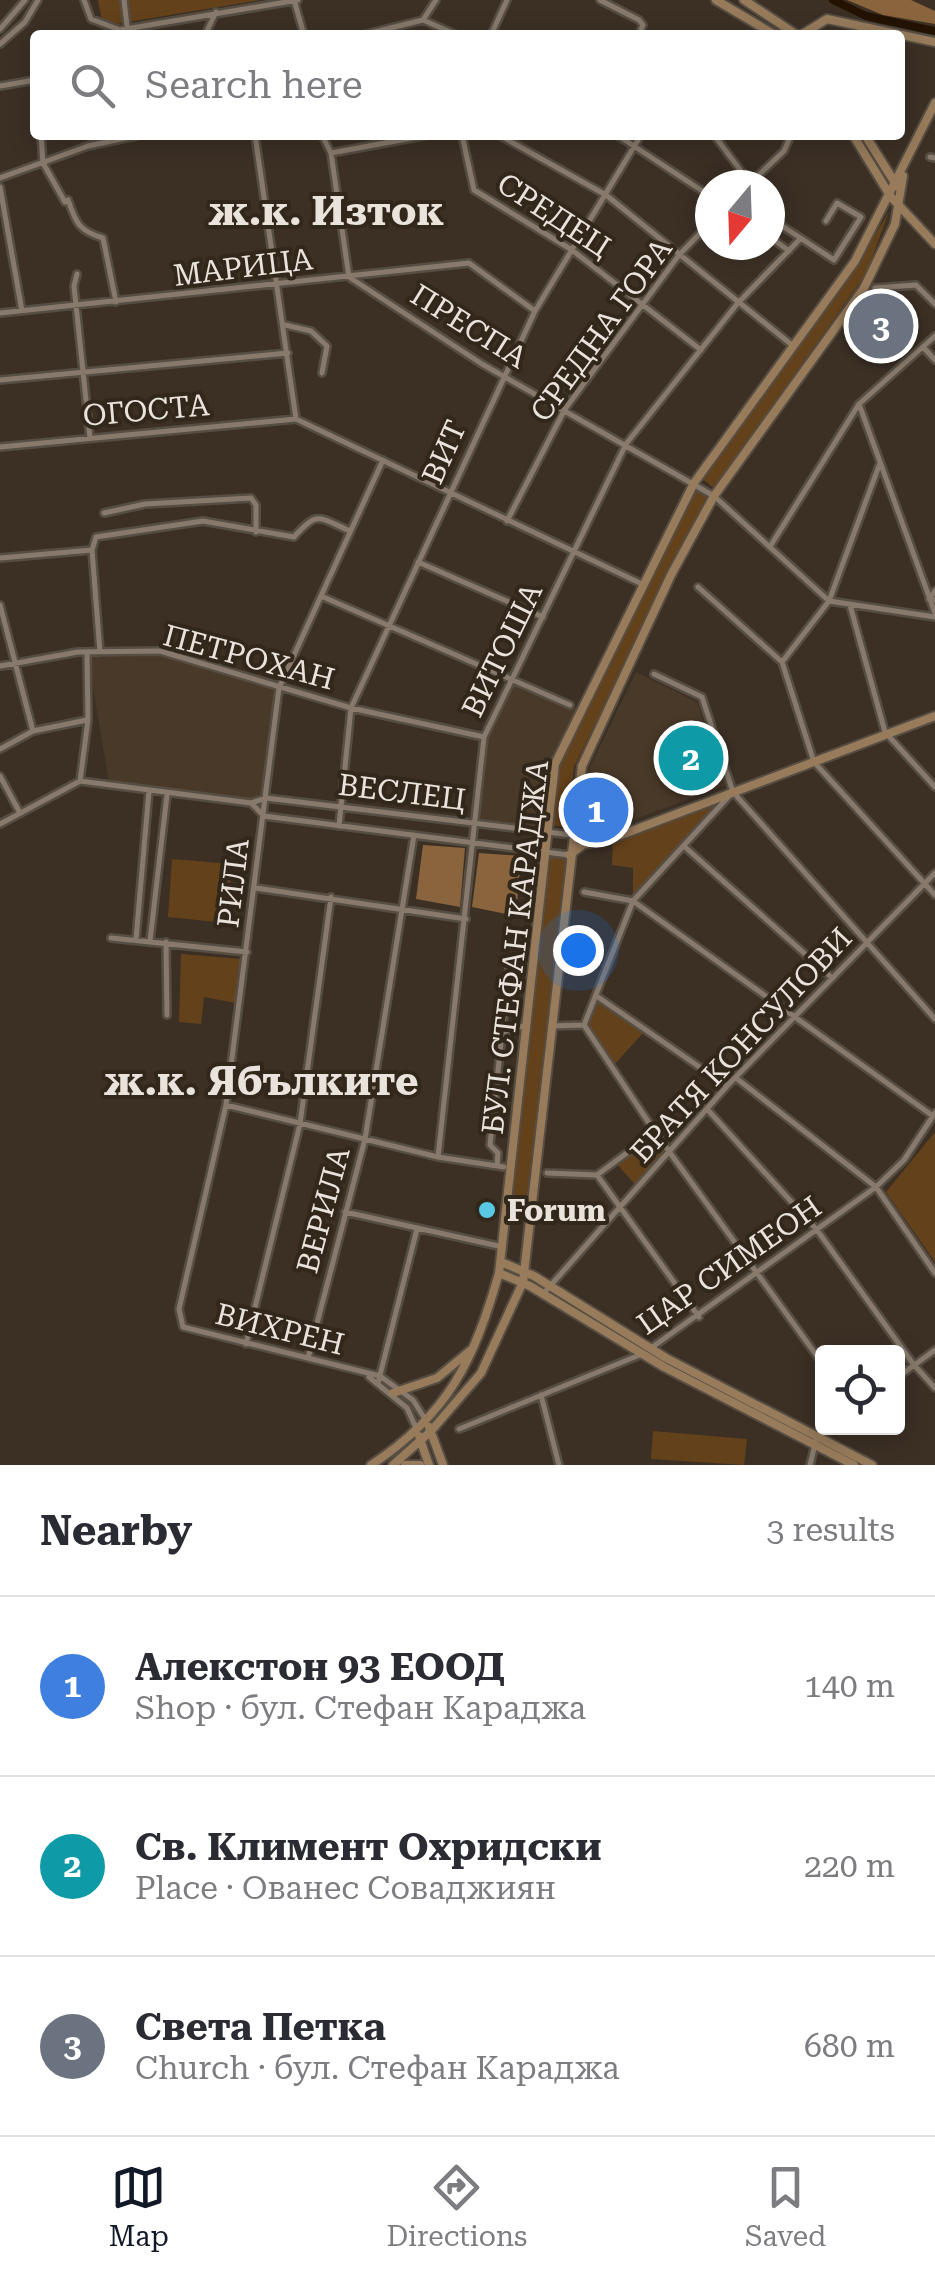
<!DOCTYPE html>
<meta charset="utf-8">
<style>
body{margin:0;font-family:"Roboto Serif",serif;background:#f2f2f3;color:#2b2b33}
.controls{position:absolute;right:30px;bottom:30px;display:grid;overflow:hidden;border-radius:10px;box-shadow:0 5px 25px #0003}
.controls button{width:90px;height:90px;display:grid;place-items:center;padding:0;border:0;border-bottom:2px solid #e1e1e2;background:#fff;color:#2b2b33;font:50px sans-serif}
.compass{position:absolute;left:695px;top:170px;width:90px;height:90px;border-radius:50%;background:#fff;box-shadow:0 5px 25px #0003;rotate:199deg}
.you{position:absolute;left:578px;top:950px;width:35px;height:35px;margin:-25px;border:8px solid #fff;border-radius:50%;background:#1a73e8;box-shadow:0 0 0 15px #1a73e833}
.badge{display:grid;place-items:center;width:65px;height:65px;border-radius:50%;background:#111827;color:#fff;font-size:32px;font-weight:700}
.pin{position:absolute;translate:-50% -50%;border:5px solid #fff;box-shadow:0 2px 10px #0006}
.list{margin:0;padding:0;list-style:none}
h2{display:flex;justify-content:space-between;align-items:center;height:130px;margin:0;padding:0 40px;font-size:42px}
h2 small{font-size:32px;font-weight:400;color:#7c7c81}
.list li{display:grid;grid-template-columns:65px 1fr auto;gap:30px;align-items:center;box-sizing:border-box;height:180px;padding:0 40px;border-top:2px solid #e1e1e2}
.list b{display:block;font-size:38px;white-space:nowrap}
.list p{margin:0;font-size:32px;white-space:nowrap;color:#7c7c81}
.list em{font-size:32px;font-style:normal;color:#7c7c81}
.icon{flex:none;width:55px;height:55px;fill:none;stroke:currentColor;stroke-width:2;stroke-linecap:round;stroke-linejoin:round}
.map{position:relative;flex:none;width:935px;height:1465px;overflow:hidden}
.search{position:absolute;background:#fff;box-shadow:0 5px 25px #0003;left:30px;right:30px;top:30px;height:110px;display:flex;align-items:center;gap:25px;box-sizing:border-box;padding:0 35px;border-radius:10px;color:#7c7c81;font-size:38px}
.sheet{height:670px;background:#fff}
nav{display:flex;justify-content:space-around;align-items:center;box-sizing:border-box;height:140px;border-top:2px solid #e1e1e2;background:#fff;font-size:28px;color:#7c7c81}
nav a{display:grid;justify-items:center;gap:5px}
nav .on{color:#111827}
.map>svg:first-child{display:block}
</style>
<div class="map">
<svg width="935" height="1465" viewBox="0 0 935 1465">
<rect width="100%" height="100%" fill="#3c3025"/>
<path fill="#493928" d="M160,651L279,688L266,798L193,799L110,788L87,652Z
M636,672L697,702L726,785L606,830L581,817L589,769Z
M513,681L580,709L555,764L548,832L476,823L484,737Z"/>
<path fill="#63411a" d="M98,0H260L116,24L102,21Z
M889,212L866,274L714,488L701,478L855,267Z
M694,489L707,497L574,767L568,828L552,825L560,763Z
M733,792L633,901V868L612,865L613,838Z
M545,852L569,855L531,1208L506,1206Z
M172,859L232,864L226,923L168,917Z
M181,954L241,959L235,1003L204,997L201,1024L179,1022Z
M598,996L646,1030L612,1067L584,1025Z
M655,1132L670,1152L639,1189L615,1162Z
M935,1132V1262L886,1192Z
M653,1431L747,1439L744,1465L651,1459Z"/>
<path fill="#8a643c" d="M847,0H911L935,11V24L883,15Z
M423,845L465,848L460,907L416,899Z
M479,853L521,856L516,916L472,907Z"/>
<g fill="none" stroke-linecap="round" stroke-linejoin="round">
<path stroke="#231200" stroke-width="8" d="M833,0L866,16L935,31"/>
<defs>
<path id="street" d="M84,0L91,19L120,30L298,0
M124,0L128,35
M294,0L304,35
M600,0L639,20L643,25L639,35
M423,20L436,0
M0,29L25,0
M205,35L216,12
M362,35L423,20L457,35
M491,35L507,0
M0,44L25,22L38,0
M0,86L35,80
M41,135L43,163L65,202L68,200C76,223 79,231 103,238L116,302
M178,135H189
M255,135L296,419
M322,135L331,153L349,277L482,364L714,496L829,601L935,617
M462,135L474,190L572,250L701,350
M499,135L606,195L792,345
M617,135L710,196
M714,135L750,183
M331,153L428,135
M930,157L935,158
M0,178L88,146L140,135
M748,185L784,151L791,135
M0,187L22,311
M770,218L834,260L861,217L837,203L826,221
M770,237L789,251
M77,274L74,286L90,438
M875,288L916,285L935,304
M0,313L469,263L535,311
M285,325L311,331L327,346L322,373
M923,347L935,360
M0,380L288,353
M859,404L935,613
M296,419L642,584
M0,447L296,419
M383,460L279,688L226,1105L179,1309L183,1327L380,1376L413,1400L425,1419
M104,513L145,504L251,498L256,505V532
M507,521L565,409L679,255L710,223
M771,545L859,404L935,336
M92,550L100,652
M0,558L92,550L96,537L203,521L294,537C318,510 318,517 350,531
M418,562L543,617
M698,587L782,662L814,762L935,895
M935,591L929,599L935,600
M321,596L570,705
M0,605L33,731
M850,605L885,732L935,787
M782,662L829,601L880,463
M0,666L78,652L160,651L351,708L484,737
M654,674L702,697L733,792L935,1019
M0,749L33,731L87,720
M0,776L20,813
M80,781L88,720L87,652
M251,803L264,816L569,855
M0,824L80,781L251,803L266,798L572,835
M339,826L351,708L535,311L641,135
M685,847L832,978
M256,888L466,919
M584,892L633,901L933,1116
M111,938L247,952
M136,939L149,791
M150,941L167,795
M166,942L167,1015
M598,997L727,1086
M584,1025L633,901L730,795
M551,1026L584,1025L655,1132L822,1363
M503,1032L523,1026
M736,1078L876,1187L935,1273
M226,1105L438,1157L504,1167
M707,1109L817,1230L914,1365L935,1388
M438,1157L484,737L626,444L737,304L800,239
M497,1166L498,1153L490,1145L510,959
M547,1173L597,1175L655,1132
M597,1175L699,1317
M345,1212L503,1247
M543,1294L727,1086L935,873
M246,1344L300,1124L331,897
M651,1348L876,1187L904,1160L935,1113
M308,1358L365,1139L414,835
M369,1377L407,1408L417,1430
M898,1377L935,1350
M378,1383L417,1229
M541,1395L559,1465
M459,1429L642,1354
M810,1465L817,1436L829,1428"/>
<path id="secondary" d="M716,0L775,35
M744,0L797,35
M801,35L827,19L935,42
M853,135L891,197L935,244
M865,135L897,186
M569,855L584,844L613,838L935,716
M501,1262L534,1276L666,1358L872,1465
M499,1273L530,1286L664,1367L854,1465
M393,1393L437,1378L471,1350
M429,1427L443,1465
M419,1436L429,1465
M371,1465C449,1414 474,1360 499,1273L555,764L694,483L855,261L935,103
M393,1465L431,1431L481,1373L523,1282L582,766L671,575L714,496L864,288L895,224L903,176
M405,1465H420"/>
</defs>
<use href="#street" stroke="#564d43" stroke-width="10"/>
<use href="#secondary" stroke="#564d43" stroke-width="12"/>
<use href="#street" stroke="#877a6c" stroke-width="5"/>
<use href="#secondary" stroke="#977b5b" stroke-width="8"/>
</g>
<circle fill="#59c8e5" stroke="#31271b" stroke-width="4" cx="487" cy="1210" r="10"/>
<g text-anchor="middle" dominant-baseline="central" stroke-width="8" stroke-linejoin="round" paint-order="stroke">
<g font-size="30" fill="#eae3dc" stroke="#31271b">
<text transform="translate(554 215) rotate(33)">СРЕДЕЦ</text>
<text transform="translate(243 267) rotate(-7)">МАРИЦА</text>
<text transform="translate(469 326) rotate(32)">ПРЕСПА</text>
<text transform="translate(601 330) rotate(-54)">СРЕДНА ГОРА</text>
<text transform="translate(146 410) rotate(-5)">ОГОСТА</text>
<text transform="translate(444 452) rotate(-66)">ВИТ</text>
<text transform="translate(502 650) rotate(-64)">ВИТОША</text>
<text transform="translate(249 657) rotate(15)">ПЕТРОХАН</text>
<text transform="translate(402 792) rotate(7)">ВЕСЛЕЦ</text>
<text transform="translate(233 883) rotate(-83)">РИЛА</text>
<text transform="translate(515 947) rotate(-83)">БУЛ. СТЕФАН КАРАДЖА</text>
<text transform="translate(741 1045) rotate(-47)">БРАТЯ КОНСУЛОВИ</text>
<text transform="translate(323 1210) rotate(-75)">ВЕРИЛА</text>
<text transform="translate(729 1265) rotate(-35)">ЦАР СИМЕОН</text>
<text transform="translate(280 1329) rotate(14)">ВИХРЕН</text>
</g>
<g font-size="30" font-weight="bold" fill="#eae3dc" stroke="#31271b" text-anchor="start">
<text x="507" y="1210">Forum</text>
</g>
<g font-size="40" font-weight="bold" fill="#eae3dc" stroke="#31271b">
<text x="326" y="211">ж.к. Изток</text>
<text x="261" y="1081">ж.к. Ябълките</text>
</g>
</g>
</svg>
<div class="controls">
<button><svg class="icon" aria-label="locate" viewBox="0 0 24 24"><circle cx="12" cy="12" r="6"/><path d="M12 2v4M12 18v4M2 12h4M18 12h4"/></svg></button>
</div>
<svg class="compass" viewBox="-18 -18 36 36"><path d="M0-13l5 13h-10z" fill="#e53935"/><path d="M0 13l5-13h-10z" fill="#7c7c81"/></svg>
<div class="you"></div>
<div class="pin badge" style="left:596px;top:810px;background:#3f7fe0">1</div>
<div class="pin badge" style="left:691px;top:758px;background:#0f9aa8">2</div>
<div class="pin badge" style="left:881px;top:326px;background:#6b7280">3</div>
<div class="search"><svg class="icon" aria-label="search" viewBox="0 0 24 24"><circle cx="10" cy="10" r="6"/><path d="M15 15l6 6"/></svg>Search here</div>
</div>
<section class="sheet">
<h2>Nearby<small>3 results</small></h2>
<ul class="list">
<li><span class="badge" style="background:#3f7fe0">1</span><div><b>Алекстон 93 ЕООД</b><p>Shop · бул. Стефан Караджа</p></div><em>140 m</em></li>
<li><span class="badge" style="background:#0f9aa8">2</span><div><b>Св. Климент Охридски</b><p>Place · Ованес Соваджиян</p></div><em>220 m</em></li>
<li><span class="badge" style="background:#6b7280">3</span><div><b>Света Петка</b><p>Church · бул. Стефан Караджа</p></div><em>680 m</em></li>
</ul>
</section>
<nav>
<a class="on"><svg class="icon" aria-label="map" viewBox="0 0 24 24"><path d="M3 6l6-2 6 2 6-2v14l-6 2-6-2-6 2zM9 4v14M15 6v14"/></svg>Map</a>
<a><svg class="icon" aria-label="directions" viewBox="0 0 24 24"><path d="M12 3l9 9-9 9-9-9zM9 14v-3h6M13 9l2 2-2 2"/></svg>Directions</a>
<a><svg class="icon" aria-label="saved" viewBox="0 0 24 24"><path d="M7 4h10v16l-5-4-5 4z"/></svg>Saved</a>
</nav>
